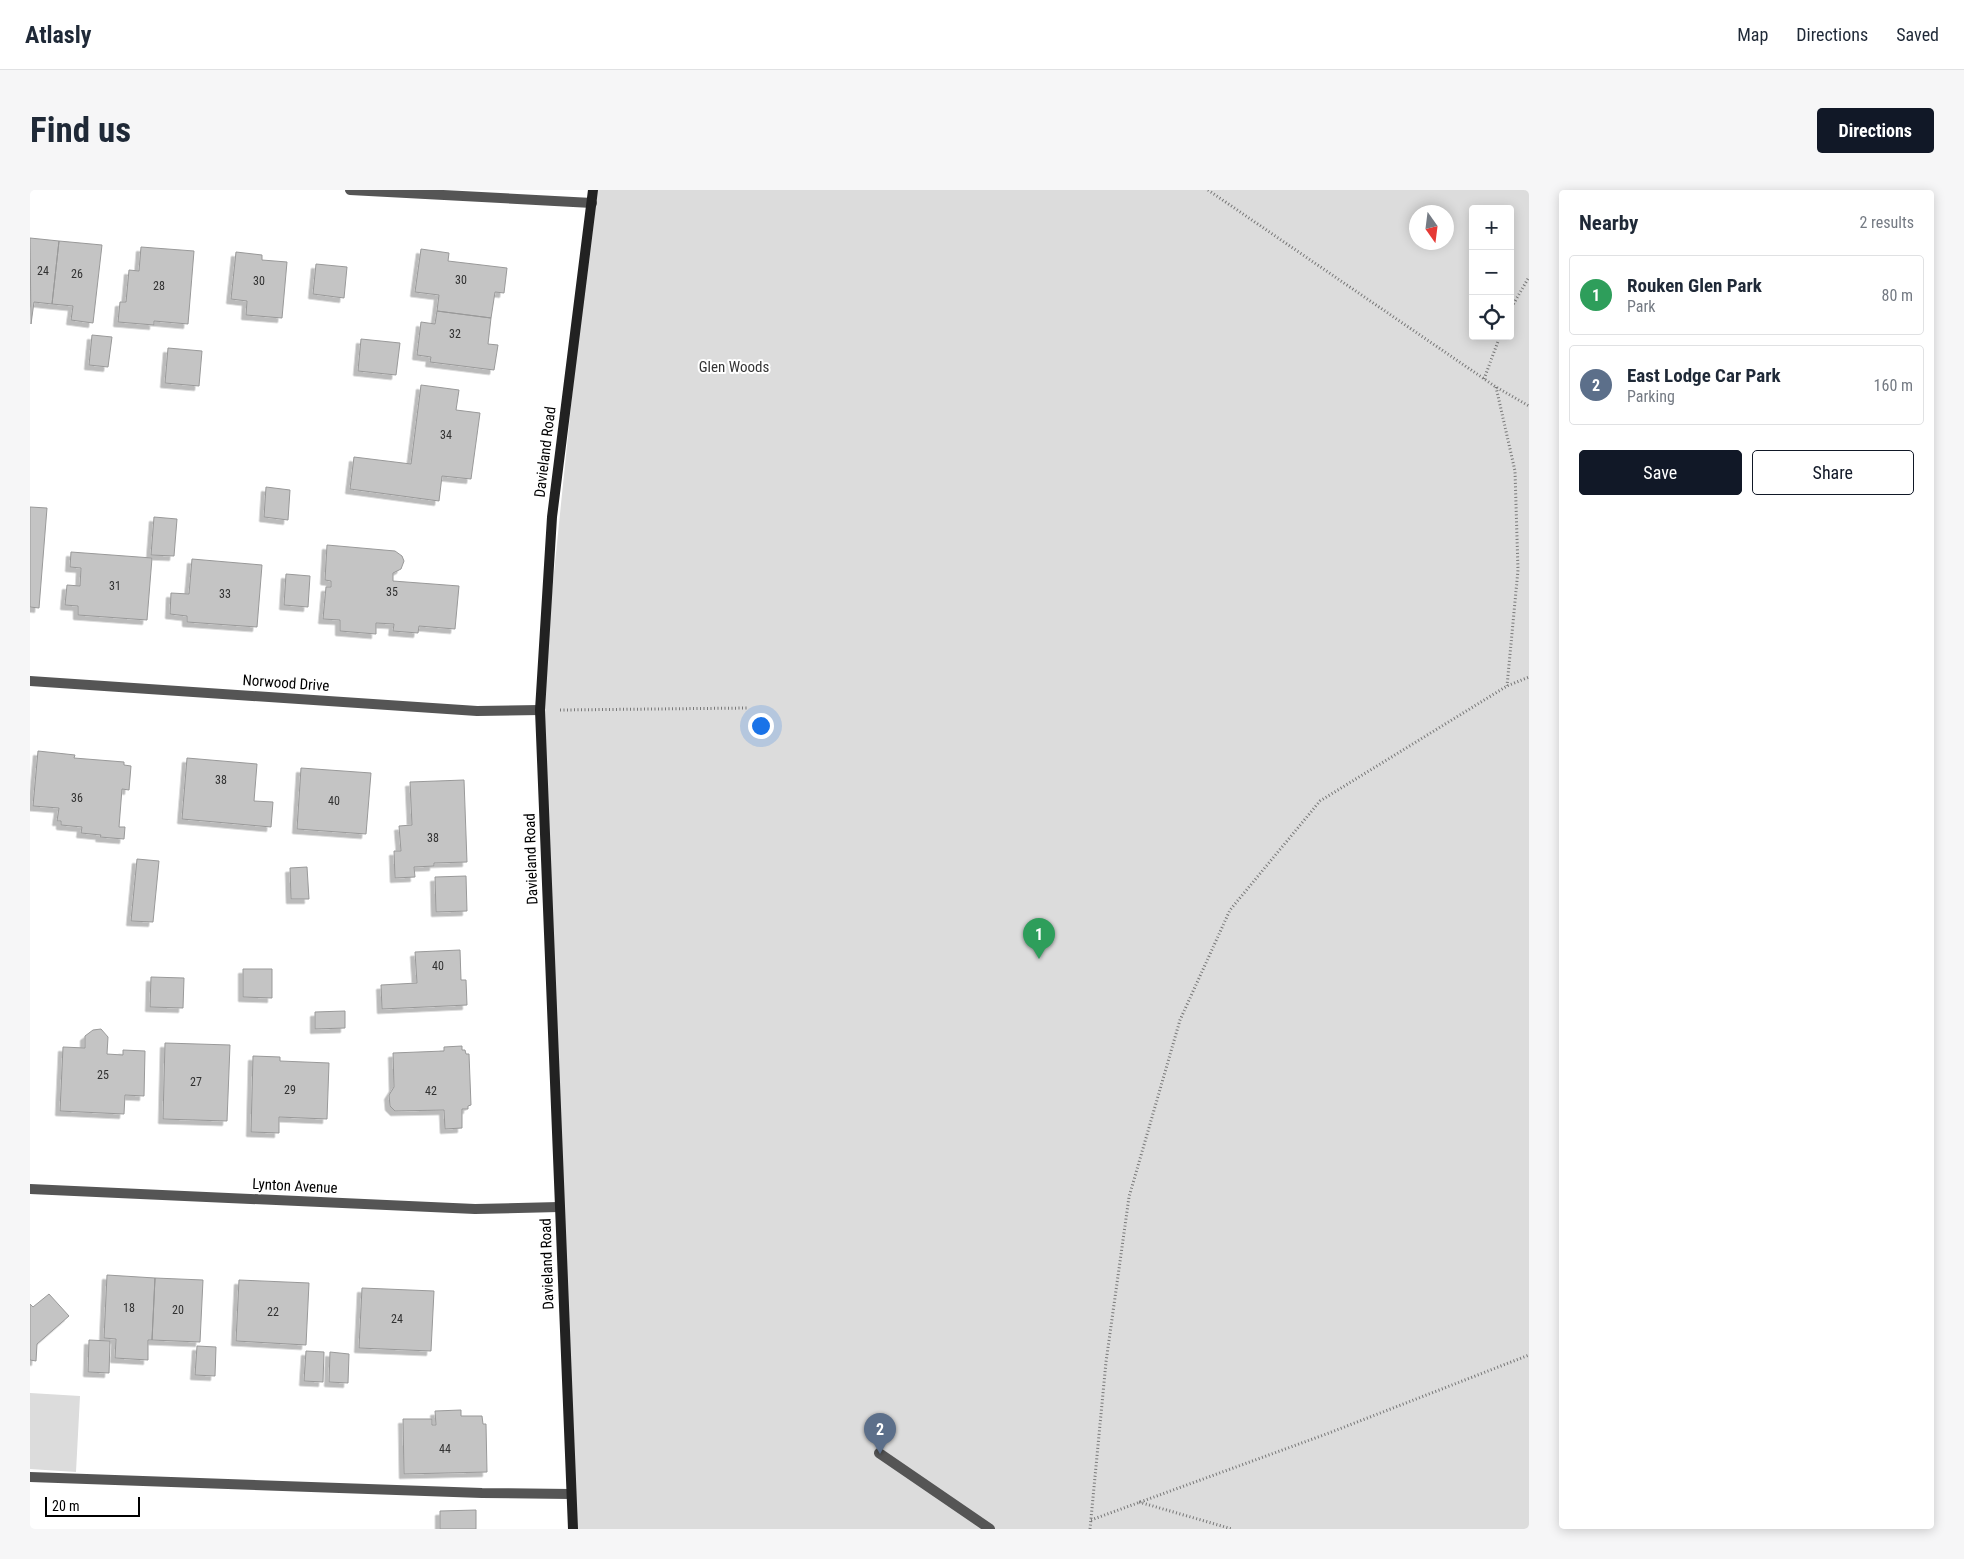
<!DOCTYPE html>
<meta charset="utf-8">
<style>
body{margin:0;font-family:"Roboto Condensed",sans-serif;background:#f6f6f7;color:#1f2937}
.controls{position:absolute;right:15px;top:15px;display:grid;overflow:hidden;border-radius:5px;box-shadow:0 2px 12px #0003}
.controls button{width:45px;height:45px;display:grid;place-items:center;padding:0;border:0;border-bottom:1px solid #e0e1e3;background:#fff;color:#1f2937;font:25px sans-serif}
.compass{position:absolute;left:1379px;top:15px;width:45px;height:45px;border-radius:50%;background:#fff;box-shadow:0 2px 12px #0003;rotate:166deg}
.scale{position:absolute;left:15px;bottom:12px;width:95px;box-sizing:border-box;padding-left:5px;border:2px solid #000;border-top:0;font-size:14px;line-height:18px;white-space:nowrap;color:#000;-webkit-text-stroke:4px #fff;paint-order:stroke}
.you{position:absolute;left:730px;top:535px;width:18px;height:18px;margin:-12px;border:4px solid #fff;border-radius:50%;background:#1a73e8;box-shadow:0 0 0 8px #1a73e833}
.badge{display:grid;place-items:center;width:32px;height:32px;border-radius:50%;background:#111827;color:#fff;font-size:16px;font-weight:700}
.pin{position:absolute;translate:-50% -41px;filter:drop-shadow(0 1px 2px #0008)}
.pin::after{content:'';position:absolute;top:26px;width:18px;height:15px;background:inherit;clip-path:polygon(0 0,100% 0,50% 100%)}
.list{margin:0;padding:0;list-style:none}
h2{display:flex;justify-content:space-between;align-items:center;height:65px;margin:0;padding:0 20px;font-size:21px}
h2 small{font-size:16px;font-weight:400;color:#747a83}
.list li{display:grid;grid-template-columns:32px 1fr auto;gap:15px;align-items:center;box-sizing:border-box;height:80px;margin:0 10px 10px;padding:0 10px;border:1px solid #e0e1e3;border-radius:5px}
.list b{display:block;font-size:19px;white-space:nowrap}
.list p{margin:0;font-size:16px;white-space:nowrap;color:#747a83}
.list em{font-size:16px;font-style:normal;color:#747a83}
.actions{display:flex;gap:10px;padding:15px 20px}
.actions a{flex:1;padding:11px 0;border:1px solid #111827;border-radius:5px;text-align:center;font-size:18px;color:#111827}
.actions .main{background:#111827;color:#fff}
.icon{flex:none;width:28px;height:28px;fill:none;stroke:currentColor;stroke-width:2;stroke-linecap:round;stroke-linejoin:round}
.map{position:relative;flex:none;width:1499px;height:1339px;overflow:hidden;border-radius:5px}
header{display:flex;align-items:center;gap:30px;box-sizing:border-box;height:70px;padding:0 25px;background:#fff;border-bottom:1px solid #e0e1e3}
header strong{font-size:24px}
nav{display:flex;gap:28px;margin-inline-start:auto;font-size:18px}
.intro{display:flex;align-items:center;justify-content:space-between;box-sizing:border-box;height:120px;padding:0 30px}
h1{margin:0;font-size:35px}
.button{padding:12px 22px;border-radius:5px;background:#111827;color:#fff;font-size:18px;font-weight:700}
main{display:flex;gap:30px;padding:0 30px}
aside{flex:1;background:#fff;border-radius:5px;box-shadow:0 2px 12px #0003}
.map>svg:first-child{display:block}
</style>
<header>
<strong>Atlasly</strong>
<nav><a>Map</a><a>Directions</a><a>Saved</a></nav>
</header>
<div class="intro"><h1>Find us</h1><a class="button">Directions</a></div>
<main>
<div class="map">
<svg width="1499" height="1339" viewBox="0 0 1499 1339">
<defs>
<filter id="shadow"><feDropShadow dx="-4.5" dy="4.5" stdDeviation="0" flood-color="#0004"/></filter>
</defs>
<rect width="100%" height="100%" fill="#fff"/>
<path fill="#dcdcdc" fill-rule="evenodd" d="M563,0H1499V1339H543L510,520ZM1443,19H1480V146H1443ZM1386,22H1416V52H1386Z
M0,1203L50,1206L46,1282L0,1279Z"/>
<path fill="#c4c4c4" stroke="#999" filter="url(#shadow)" d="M0,48L29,51L22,114L4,112L1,134Z
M29,51L72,55L63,133L41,130L43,116L22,114Z
M111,57L164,61L158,134L124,131V135L88,132L90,112H96L99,80L109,81Z
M391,59L419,63L418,71L477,78L474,103L465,102L461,128L407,121L409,105L385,102Z
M206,62L232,65V70L257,72L252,128L216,125L217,111L201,109Z
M286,74L317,77L314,108L283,104Z
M407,121L461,128L458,154L468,155L464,180L400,172L401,167L387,165L391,132L405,134Z
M62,145L82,147L78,177L59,175Z
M331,149L370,153L366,185L328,181Z
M138,158L172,161L169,196L135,193Z
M391,195L429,200L426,220L450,223L441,289L412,286L409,311L320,299L324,267L381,274Z
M236,297L260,300L258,330L234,327Z
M0,317L17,318L9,418L0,417Z
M124,327L147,329L144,366L121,365Z
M297,355L365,361L372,366L374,371L371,379L363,383V391L429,396L425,439L389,436L388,443L363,441L364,434L346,433V444L310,441V430L293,429L296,397H301V391L295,390Z
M41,362L122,368L117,430L48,425V416L35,415L37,395L50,396L51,378L40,377Z
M162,369L232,375L227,437L157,432V426L140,424L141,403L159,404Z
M256,384L280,386L278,417L254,415Z
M8,561L45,565L44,568L94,572V575L101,576L99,600L92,599L89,637H95L94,649L70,647L71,645L51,643L52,637L31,635V631H27L29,618L3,616Z
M157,568L227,574L224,611L243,612L241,637L152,629Z
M271,578L341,583L336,644L267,639Z
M434,590L437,672L404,673V676L384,677L385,687L365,688L364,661H371L369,636L382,635L380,592Z
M107,669L129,671L123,732L101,731Z
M277,677L279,709H261L260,678Z
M436,686L437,721L406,722L405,687Z
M430,760L431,790H436L437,815L352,819L351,795L387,793L385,762Z
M213,779H242V808L213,807Z
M121,787L154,788L153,818L120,817Z
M315,821V838L285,839V822Z
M71,839L78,847L77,864L93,865V860L115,861L114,906L95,905L94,924L30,921L33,857L55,858V846L63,840Z
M135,853L200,855L197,931L133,929Z
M432,856V860H435L436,864H439L441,915L438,916V919H432V938L415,939L414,920L365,921L360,916L359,905L364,897L363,863L414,861V857Z
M223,866L250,867V871L299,873L297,929L249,927V943L221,942Z
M77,1085L125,1088L122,1150H118V1170L85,1168L86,1149L74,1148Z
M125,1088L173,1090L170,1152L122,1150Z
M209,1090L279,1093L276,1155L206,1151Z
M332,1098L404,1101L401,1161L329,1158Z
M19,1104L39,1126L7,1154L6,1171L0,1170V1114L3,1117Z
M59,1150L80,1151L79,1183L58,1182Z
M167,1156L186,1157L185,1186L165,1185Z
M276,1161L294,1162L293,1192L274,1191Z
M300,1162L319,1164L318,1193L299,1192Z
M431,1220V1226H452L453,1234H456L457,1282L374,1284L373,1229H402V1235H406L405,1221Z
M446,1320V1339H410V1321Z"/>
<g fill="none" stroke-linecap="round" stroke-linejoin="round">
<path stroke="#777" stroke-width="3" stroke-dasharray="1 2.5" stroke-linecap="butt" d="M1178,0L1466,197L1499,216
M1480,120L1499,87
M1454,189L1470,146
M1466,197L1485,281L1488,380L1477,496
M530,520L718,518
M1109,1312L1202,1339
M1061,1330L1299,1243L1499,1165
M1060,1339L1076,1172L1099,1007L1150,830L1200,720L1290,611L1477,496L1499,487"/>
<path stroke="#555" stroke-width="10" d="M849,1263L960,1339
M0,1287L452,1303L541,1304"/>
<path stroke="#555" stroke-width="10" d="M320,0L562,13
M0,491L447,521L510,520
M0,999L445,1019L529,1017"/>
<path stroke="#222" stroke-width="10" d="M543,1339L510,520L522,327L563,0"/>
</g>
<g text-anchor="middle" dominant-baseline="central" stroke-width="4" stroke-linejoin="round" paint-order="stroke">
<g font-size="12" fill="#313131">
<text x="13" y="81">24</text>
<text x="47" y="84">26</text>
<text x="431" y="90">30</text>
<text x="229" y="91">30</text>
<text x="129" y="96">28</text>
<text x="425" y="144">32</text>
<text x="416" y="245">34</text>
<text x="85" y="396">31</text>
<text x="362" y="402">35</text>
<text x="195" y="404">33</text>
<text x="191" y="590">38</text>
<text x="47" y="608">36</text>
<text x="304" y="611">40</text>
<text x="403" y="648">38</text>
<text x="408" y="776">40</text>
<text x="73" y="885">25</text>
<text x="166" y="892">27</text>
<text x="260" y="900">29</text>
<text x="401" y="901">42</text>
<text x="99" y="1118">18</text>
<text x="148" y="1120">20</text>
<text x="243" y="1122">22</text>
<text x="367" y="1129">24</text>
<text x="415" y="1259">44</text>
</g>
<g font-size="15" fill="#333" stroke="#fff">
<text x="704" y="177">Glen Woods</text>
</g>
<g font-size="15" fill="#000" stroke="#fff">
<text transform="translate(515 262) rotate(-83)">Davieland Road</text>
<text transform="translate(256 493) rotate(4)">Norwood Drive</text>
<text transform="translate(501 669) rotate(-92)">Davieland Road</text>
<text transform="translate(265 996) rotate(3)">Lynton Avenue</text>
<text transform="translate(517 1074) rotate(-92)">Davieland Road</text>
</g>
</g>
</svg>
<div class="controls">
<button>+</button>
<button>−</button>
<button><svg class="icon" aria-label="locate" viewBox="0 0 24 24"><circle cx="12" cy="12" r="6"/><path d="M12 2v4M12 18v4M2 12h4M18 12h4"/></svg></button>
</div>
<svg class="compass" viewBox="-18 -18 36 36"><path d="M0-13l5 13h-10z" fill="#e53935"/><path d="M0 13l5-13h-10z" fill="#747a83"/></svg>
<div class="scale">20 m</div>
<div class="you"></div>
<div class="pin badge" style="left:1009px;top:769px;background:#2e9e5b">1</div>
<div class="pin badge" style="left:850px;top:1264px;background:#5c6f8a">2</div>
</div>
<aside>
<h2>Nearby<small>2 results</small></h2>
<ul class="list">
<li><span class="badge" style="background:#2e9e5b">1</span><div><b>Rouken Glen Park</b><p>Park</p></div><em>80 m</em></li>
<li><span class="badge" style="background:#5c6f8a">2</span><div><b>East Lodge Car Park</b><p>Parking</p></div><em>160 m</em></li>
</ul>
<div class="actions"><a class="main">Save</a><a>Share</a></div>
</aside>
</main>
